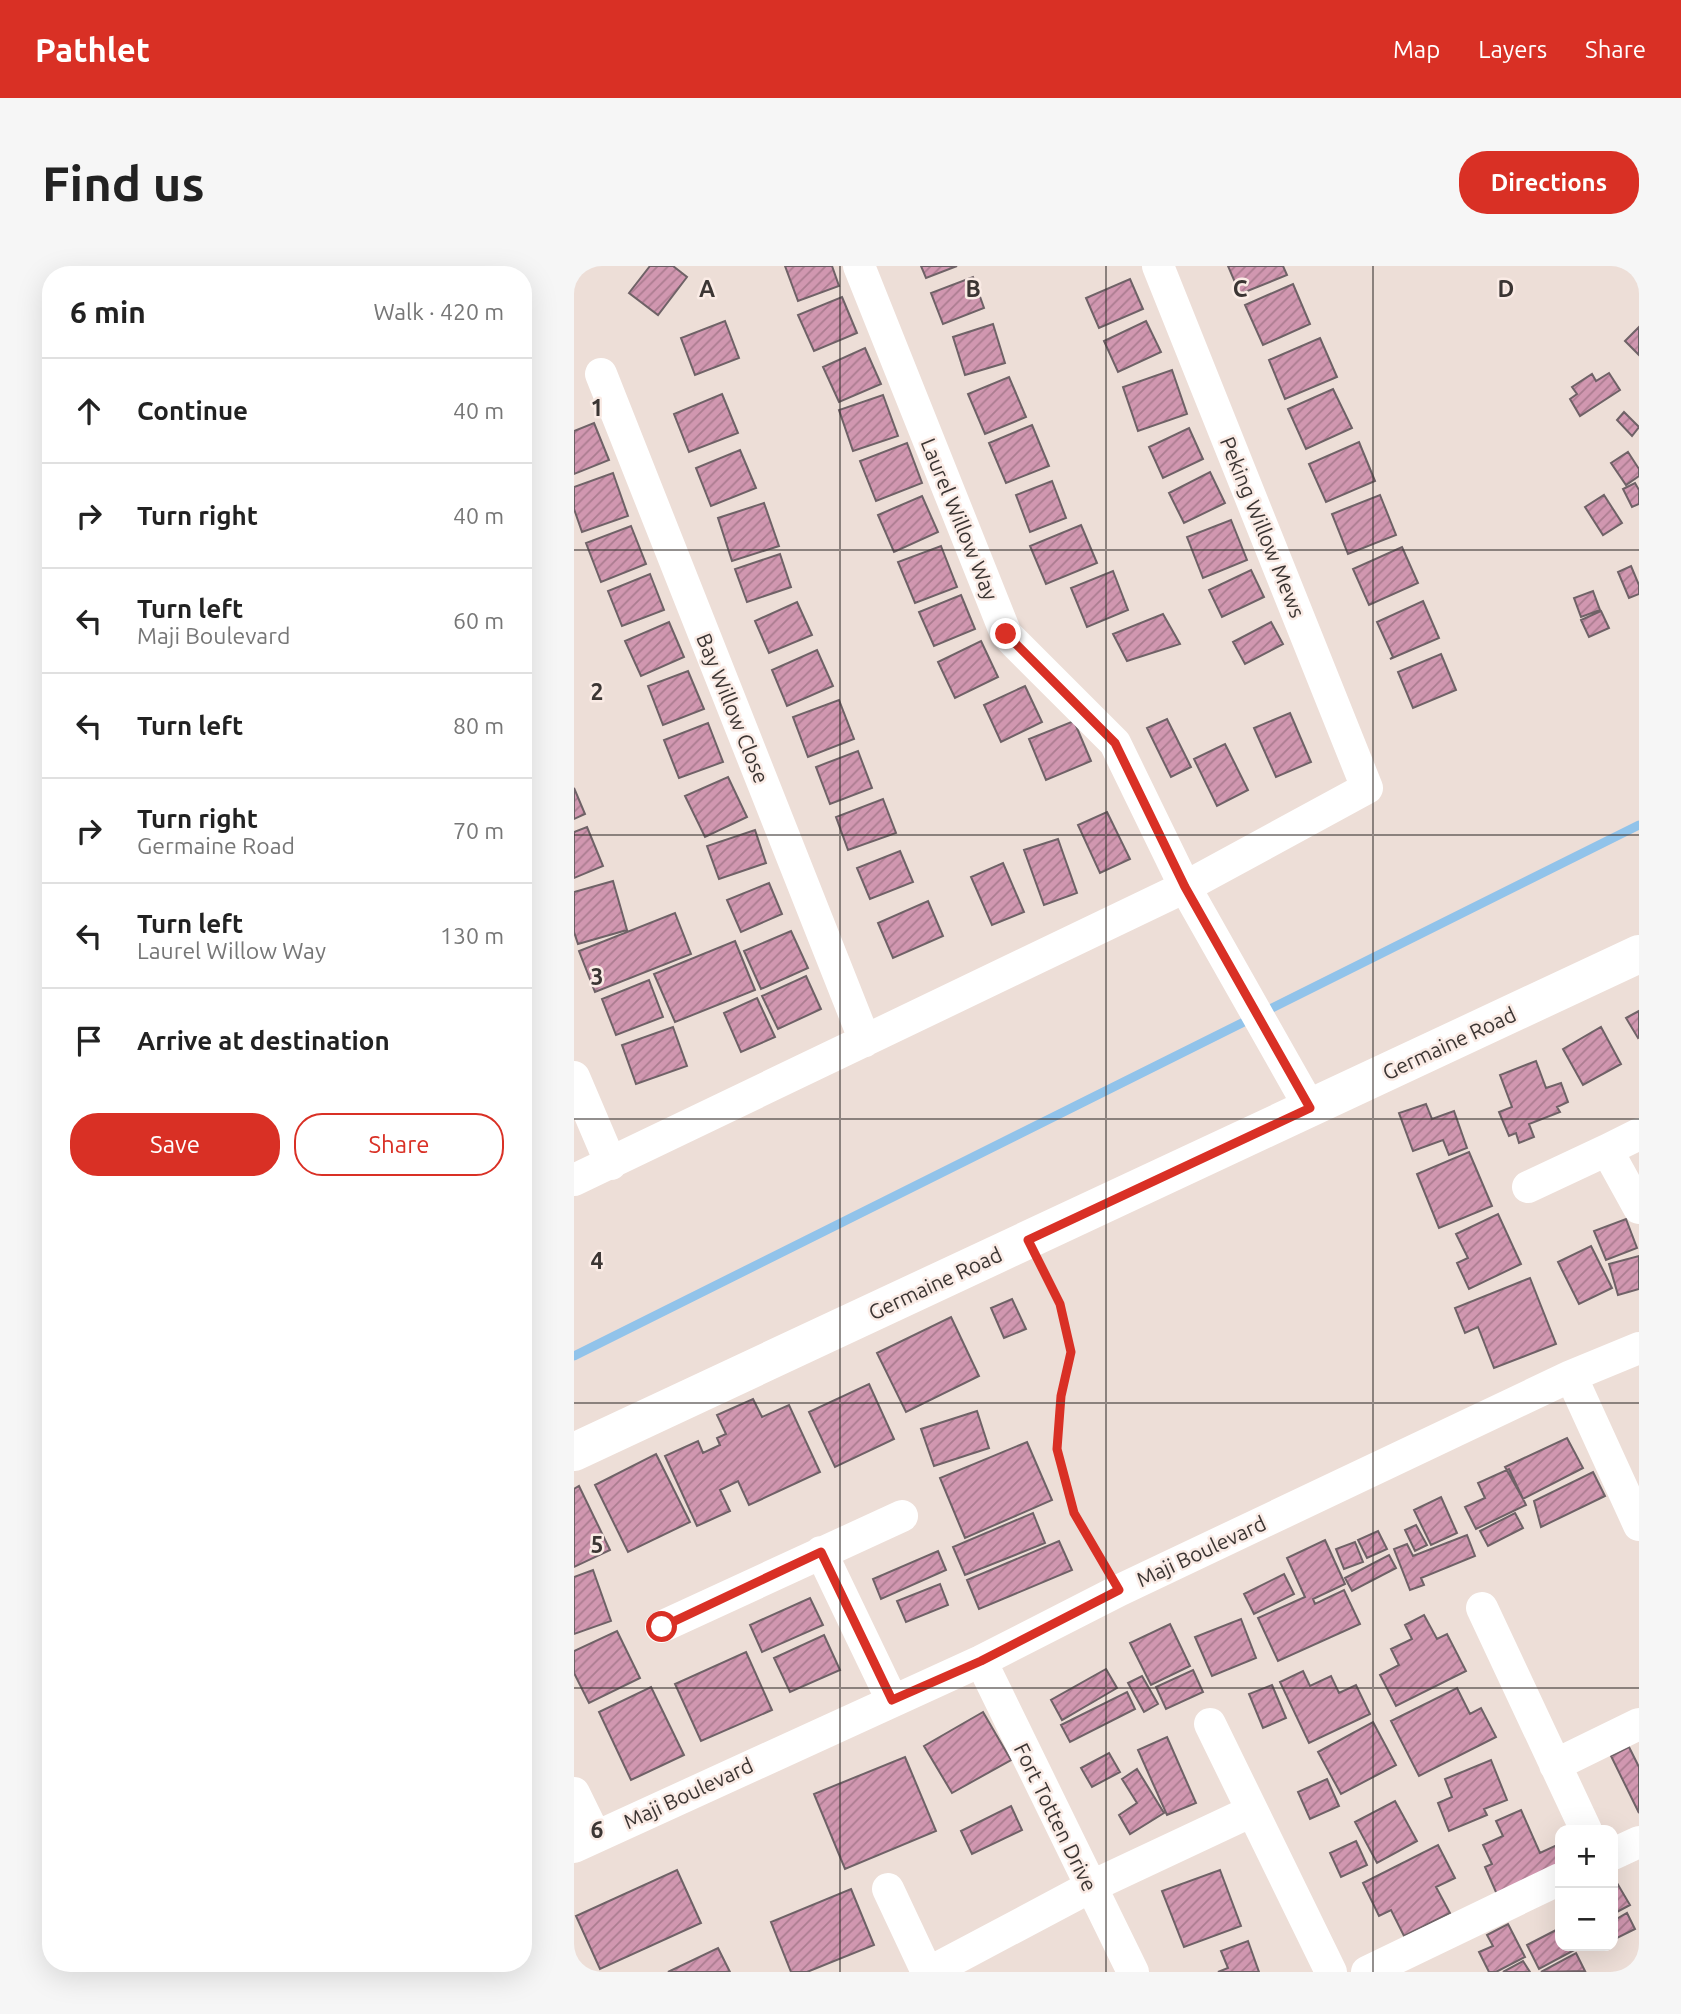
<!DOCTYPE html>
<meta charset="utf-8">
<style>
body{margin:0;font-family:Ubuntu,sans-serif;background:#f6f6f6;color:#222}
.controls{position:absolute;right:21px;bottom:21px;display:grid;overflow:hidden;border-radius:14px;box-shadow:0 7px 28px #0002}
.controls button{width:63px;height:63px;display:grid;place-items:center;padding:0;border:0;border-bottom:2px solid #e0e0e0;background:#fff;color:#222;font:35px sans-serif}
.stop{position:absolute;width:21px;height:21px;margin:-16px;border:5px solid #d93025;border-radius:50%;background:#fff}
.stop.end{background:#d93025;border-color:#fff;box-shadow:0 2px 7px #0008}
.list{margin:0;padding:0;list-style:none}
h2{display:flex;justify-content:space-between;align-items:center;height:91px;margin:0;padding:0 28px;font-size:30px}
h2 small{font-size:23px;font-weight:400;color:#767676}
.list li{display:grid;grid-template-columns:46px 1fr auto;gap:21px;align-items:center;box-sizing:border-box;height:105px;padding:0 28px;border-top:2px solid #e0e0e0}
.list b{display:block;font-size:26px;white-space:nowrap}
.list p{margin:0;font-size:23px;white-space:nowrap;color:#767676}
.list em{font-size:23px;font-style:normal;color:#767676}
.actions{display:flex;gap:14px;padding:21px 28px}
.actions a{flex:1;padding:16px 0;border:2px solid #d93025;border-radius:28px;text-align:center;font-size:24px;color:#d93025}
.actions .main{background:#d93025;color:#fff}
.icon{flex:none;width:38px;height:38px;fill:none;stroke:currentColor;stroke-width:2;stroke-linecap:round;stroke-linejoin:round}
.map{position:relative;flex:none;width:1065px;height:1706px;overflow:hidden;border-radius:28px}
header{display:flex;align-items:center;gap:42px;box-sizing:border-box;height:98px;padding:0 35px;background:#d93025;color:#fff}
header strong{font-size:33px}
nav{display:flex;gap:38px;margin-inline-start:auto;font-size:24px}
.intro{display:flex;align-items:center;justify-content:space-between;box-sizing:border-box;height:168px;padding:0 42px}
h1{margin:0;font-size:49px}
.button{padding:18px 32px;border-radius:28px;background:#d93025;color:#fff;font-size:24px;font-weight:700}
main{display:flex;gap:42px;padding:0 42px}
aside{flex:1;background:#fff;border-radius:28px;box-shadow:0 7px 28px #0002}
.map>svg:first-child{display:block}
</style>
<header>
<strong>Pathlet</strong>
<nav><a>Map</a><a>Layers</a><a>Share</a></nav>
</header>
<div class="intro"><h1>Find us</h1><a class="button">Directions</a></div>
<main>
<aside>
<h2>6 min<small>Walk · 420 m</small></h2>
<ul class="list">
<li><svg class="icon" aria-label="ahead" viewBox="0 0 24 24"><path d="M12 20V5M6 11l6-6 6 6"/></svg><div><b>Continue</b></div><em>40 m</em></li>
<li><svg class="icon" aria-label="right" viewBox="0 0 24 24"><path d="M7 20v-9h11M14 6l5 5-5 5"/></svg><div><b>Turn right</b></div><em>40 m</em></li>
<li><svg class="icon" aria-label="left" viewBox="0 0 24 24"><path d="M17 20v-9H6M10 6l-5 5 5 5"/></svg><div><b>Turn left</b><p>Maji Boulevard</p></div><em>60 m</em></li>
<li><svg class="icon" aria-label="left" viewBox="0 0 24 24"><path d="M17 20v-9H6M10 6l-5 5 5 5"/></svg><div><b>Turn left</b></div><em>80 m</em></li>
<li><svg class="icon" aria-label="right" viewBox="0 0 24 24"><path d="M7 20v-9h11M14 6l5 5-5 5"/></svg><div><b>Turn right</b><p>Germaine Road</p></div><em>70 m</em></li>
<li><svg class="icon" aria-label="left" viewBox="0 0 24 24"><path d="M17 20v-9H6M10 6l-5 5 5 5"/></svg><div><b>Turn left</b><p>Laurel Willow Way</p></div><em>130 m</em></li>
<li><svg class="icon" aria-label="arrive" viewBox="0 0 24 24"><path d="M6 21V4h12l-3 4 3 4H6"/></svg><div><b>Arrive at destination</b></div></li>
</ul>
<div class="actions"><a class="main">Save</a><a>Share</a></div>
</aside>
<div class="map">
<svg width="1065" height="1706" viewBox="0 0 1065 1706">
<defs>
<pattern id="building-hatch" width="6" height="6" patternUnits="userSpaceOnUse" patternTransform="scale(1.75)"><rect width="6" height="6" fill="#d197b0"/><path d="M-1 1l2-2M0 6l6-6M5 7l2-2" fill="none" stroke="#ab7c90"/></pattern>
</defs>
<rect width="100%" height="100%" fill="#edded7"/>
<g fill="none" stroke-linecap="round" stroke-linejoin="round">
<path stroke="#91c3ea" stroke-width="9" d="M0,1090L1065,559"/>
</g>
<path fill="url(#building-hatch)" stroke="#6f6267" stroke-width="2" d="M76,0H99L113,11L84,49L55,27Z
M211,0H258L265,20L224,35Z
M347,0H383L352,12Z
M654,0H709L713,9L666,28Z
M399,11L410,42L369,58L357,27Z
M556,13L569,43L525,62L512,32Z
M719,18L736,58L689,79L671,39Z
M268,31L283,67L240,85L224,49Z
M151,55L165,92L121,109L107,72Z
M572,55L587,86L544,106L530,75Z
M419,58L431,97L391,109L379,71Z
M1065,61V89L1051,75Z
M746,72L763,111L711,133L695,94Z
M291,82L307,118L265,136L249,101Z
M598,104L613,148L564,165L549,121Z
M1035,107L1046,124L1006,150L996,133L1003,128L998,121L1018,108L1022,115Z
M435,111L452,151L411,168L394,128Z
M759,123L778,162L732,183L714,143Z
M148,128L164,167L115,186L100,148Z
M309,129L324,170L279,185L265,144Z
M1050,146L1065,161L1058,170L1043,154Z
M20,157L35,194L0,208V165Z
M458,159L475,200L432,217L415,177Z
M615,162L629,193L589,212L575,181Z
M785,176L801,215L752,236L735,198Z
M333,177L348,217L302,235L286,195Z
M166,184L182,222L137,240L122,202Z
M1054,186L1065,203V210L1052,219L1037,197Z
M636,206L651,237L610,257L595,227Z
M39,207L54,250L8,266L0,243V221Z
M478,215L492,252L456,266L442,229Z
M1061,217L1065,224V238L1058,241L1049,223Z
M806,229L822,269L774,288L758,248Z
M1030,229L1048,257L1029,269L1011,241Z
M348,230L364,266L320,286L304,249Z
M190,237L205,280L158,295L144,252Z
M657,254L673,294L629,312L613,271Z
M507,259L523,297L472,318L456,280Z
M57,260L72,298L27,316L12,277Z
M367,280L383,321L341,337L324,296Z
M828,281L844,317L795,339L779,303Z
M206,288L217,321L173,336L161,303Z
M1057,300L1065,319V328L1055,332L1044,306Z
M677,304L690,331L648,351L635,324Z
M539,305L554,344L513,361L497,322Z
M76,308L90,344L48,360L34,325Z
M1019,325L1026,344L1007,351L1000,332Z
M387,329L401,363L360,380L345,346Z
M849,335L865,372L816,393L819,391L803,356Z
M223,336L238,369L195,387L181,355Z
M1027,345L1035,362L1015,371L1007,354Z
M589,348L606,378L553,395L539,368Z
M95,356L110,391L67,410L51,375Z
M697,356L709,378L671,398L659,376Z
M407,375L424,411L381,432L364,396Z
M243,384L259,420L213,440L198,404Z
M867,388L882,424L839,442L824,406Z
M114,405L130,443L89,459L74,420Z
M451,420L468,456L427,476L410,439Z
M265,434L280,473L234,491L219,451Z
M716,447L737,496L702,511L680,462Z
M593,453L617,501L597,511L573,462Z
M500,455L517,495L472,514L455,473Z
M134,457L149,496L105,512L90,474Z
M651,478L674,524L643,540L620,493Z
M284,485L298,522L256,538L242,501Z
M154,511L173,551L131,571L111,530Z
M0,522L11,548L0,553Z
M309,533L322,567L274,584L262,551Z
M533,546L556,593L526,607L504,559Z
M13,561L29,600L0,612V566Z
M181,564L192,597L145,613L133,580Z
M484,573L503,627L470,639L450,584Z
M326,585L339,616L296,633L283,602Z
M429,597L450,646L418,659L397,611Z
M39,615L53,664L4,678L0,666V626Z
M195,617L208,648L167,666L153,634Z
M354,635L369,670L319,692L304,657Z
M101,647L117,688L21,726L5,685Z
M217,665L234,702L187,723L170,685Z
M161,675L181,724L101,756L80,708Z
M232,710L247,743L204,763L188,730Z
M75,714L89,751L42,769L28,733Z
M183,732L201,771L167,786L150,747Z
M1065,745V771L1064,772L1052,752Z
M99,761L113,800L62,818L48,779Z
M1027,761L1047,798L1009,819L989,783Z
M962,795L972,822L987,817L994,836L983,841L986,846L955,858L960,871L945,877L942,867L935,870L925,846L938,841L926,809Z
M852,838L858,853L880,845L893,882L875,889L869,874L839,885L825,847Z
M895,886L918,940L865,962L843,908Z
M924,948L947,998L895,1023L883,997L894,992L882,968Z
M1052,953L1063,982L1032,994L1020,965Z
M1017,980L1038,1022L1005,1038L984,996Z
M1065,990V1023L1044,1029L1035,998Z
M956,1012L982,1078L920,1102L904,1061L891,1067L881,1042Z
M438,1033L452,1063L430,1072L417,1042Z
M377,1051L405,1110L332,1146L303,1087Z
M295,1118L320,1173L261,1201L235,1146Z
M179,1133L188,1151L215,1139L246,1206L175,1239L164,1215L146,1224L156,1245L123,1260L91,1190L124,1175L129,1187L146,1179L143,1172L152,1168L143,1149Z
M403,1145L415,1182L360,1200L347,1163Z
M993,1172L1009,1202L949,1233L931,1201Z
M453,1176L478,1234L391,1272L366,1212Z
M82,1188L116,1256L54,1286L21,1219Z
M935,1203L952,1239L902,1263L891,1241L911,1232L904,1217Z
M1019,1206L1031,1230L967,1261L960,1235Z
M5,1220L36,1284L0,1301V1223Z
M867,1231L883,1267L857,1279L840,1244Z
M459,1247L471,1277L391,1309L379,1281Z
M941,1247L949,1262L914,1280L906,1265Z
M842,1259L853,1279L841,1285L831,1264Z
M804,1265L813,1283L793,1292L784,1274Z
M893,1269L901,1290L847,1312L850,1319L836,1324L820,1283L833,1278L839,1290Z
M751,1274L771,1318L739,1333L741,1338L770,1324L786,1358L704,1395L684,1352L731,1331L713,1292Z
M485,1275L498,1304L405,1343L393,1314Z
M781,1276L789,1296L770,1303L762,1283Z
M364,1285L372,1304L307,1333L299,1313Z
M815,1289L822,1302L778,1325L771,1312Z
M19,1304L37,1355L0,1368V1311Z
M710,1308L720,1328L680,1348L670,1328Z
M366,1318L374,1339L332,1356L323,1335Z
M236,1332L249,1359L188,1386L176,1359Z
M850,1349L863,1373L873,1368L892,1405L822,1440L806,1409L825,1399L817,1383L838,1373L831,1359Z
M667,1353L682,1392L638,1410L621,1371Z
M596,1358L616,1400L577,1419L556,1377Z
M43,1365L66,1412L15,1437L0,1407V1385Z
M250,1369L266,1404L216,1426L200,1392Z
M172,1386L198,1444L127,1475L101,1418Z
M532,1403L543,1422L488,1454L477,1434Z
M619,1404L629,1426L592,1443L582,1421Z
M729,1405L736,1420L757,1410L765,1427L782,1419L796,1448L735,1477L706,1416Z
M568,1410L584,1438L570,1446L554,1417Z
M698,1419L712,1452L689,1462L675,1428Z
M77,1421L110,1489L57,1514L25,1446Z
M883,1422L896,1448L907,1442L922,1471L845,1510L817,1455Z
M553,1426L561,1443L496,1476L487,1459Z
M409,1446L437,1494L378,1527L350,1480Z
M799,1456L822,1499L767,1528L744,1486Z
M593,1471L622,1537L593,1549L564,1484Z
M1055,1481L1065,1501V1547L1037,1490Z
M535,1487L546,1506L518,1521L507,1502Z
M331,1491L362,1565L271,1603L240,1528Z
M917,1494L933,1534L910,1543L913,1549L875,1565L864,1537L878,1531L871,1513Z
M563,1503L590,1547L556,1568L545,1549L563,1537L548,1513Z
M753,1513L765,1540L736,1553L724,1526Z
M821,1535L843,1575L803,1597L781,1556Z
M437,1540L448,1564L398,1588L387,1565Z
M947,1544L966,1587L983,1579L986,1585V1606L925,1633L911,1601L918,1598L909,1579L929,1570L922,1555Z
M782,1575L793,1599L767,1611L756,1587Z
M864,1579L881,1612L862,1621L876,1647L830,1670L817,1644L805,1650L789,1617Z
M103,1604L127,1657L26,1703L2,1650Z
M646,1604L667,1660L610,1681L588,1625Z
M1043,1617L1056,1639L1039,1648V1619Z
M277,1623L300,1679L233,1706H217L197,1656Z
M1053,1647L1061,1663L1039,1674V1655Z
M934,1658L951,1691L922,1706H915L905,1686L919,1680L913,1669Z
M986,1662V1680L1006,1681L965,1703L953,1679Z
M674,1675L685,1706H644L654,1702L647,1685Z
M144,1682L156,1706H94Z
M1002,1687L1011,1705L967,1706Z
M949,1695L956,1706H929Z"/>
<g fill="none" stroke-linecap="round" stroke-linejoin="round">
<path stroke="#b1a5a0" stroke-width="4.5" stroke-dasharray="3.5 3.5" stroke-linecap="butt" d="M469,1003L486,1038L497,1086L487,1130L483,1183L500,1247L531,1299"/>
<path stroke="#fff" stroke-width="32" d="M285,0L432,368L541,477L611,621L736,842
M27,108L291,775
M0,811L37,898
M1065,868L1033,884L1065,942
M0,914L611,621L793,522L584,0
M954,921L1033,884
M997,1110L1065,1259
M247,1286L318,1434
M908,1342L1012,1564
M87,1361L328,1250
M407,1395L559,1706
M636,1458L757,1706
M981,1499L1065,1458
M0,1527L21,1570
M0,1581L407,1395L546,1324L997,1110L1065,1082
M1039,1588L1065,1576
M314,1623L353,1706
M356,1706L516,1621L678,1545
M793,1706L986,1613"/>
<path stroke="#fff" stroke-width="38" d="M0,1186L1065,688"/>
</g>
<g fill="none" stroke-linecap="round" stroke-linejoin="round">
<path stroke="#d93025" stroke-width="9" d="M88,1361L247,1286L318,1434L407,1395L545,1324L500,1247L483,1183L487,1130L497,1086L486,1038L454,974L736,842L611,621L541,477L432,368"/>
</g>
<path fill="none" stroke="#3b3533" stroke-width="2" stroke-opacity="0.55" d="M266,0V1706M532,0V1706M799,0V1706M0,284H1065M0,569H1065M0,853H1065M0,1137H1065M0,1422H1065"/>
<g text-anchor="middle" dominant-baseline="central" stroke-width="5" stroke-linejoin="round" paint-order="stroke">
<g font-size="21" fill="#3b3533" stroke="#faebe5">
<text transform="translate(386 253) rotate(68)">Laurel Willow Way</text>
<text transform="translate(689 261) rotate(68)">Peking Willow Mews</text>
<text transform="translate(159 442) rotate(68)">Bay Willow Close</text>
<text transform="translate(875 777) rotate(-25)">Germaine Road</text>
<text transform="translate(361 1017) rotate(-25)">Germaine Road</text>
<text transform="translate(627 1285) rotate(-25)">Maji Boulevard</text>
<text transform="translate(114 1527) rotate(-25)">Maji Boulevard</text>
<text transform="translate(482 1551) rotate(64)">Fort Totten Drive</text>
</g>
</g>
<g font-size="23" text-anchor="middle" font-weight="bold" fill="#3b3533" stroke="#faebe5" stroke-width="5" stroke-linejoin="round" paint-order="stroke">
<text x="133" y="31">A</text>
<text x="399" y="31">B</text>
<text x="666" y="31">C</text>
<text x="932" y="31">D</text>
<text x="23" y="150">1</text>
<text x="23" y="434">2</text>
<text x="23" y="719">3</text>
<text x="23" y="1003">4</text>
<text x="23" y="1287">5</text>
<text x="23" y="1572">6</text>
</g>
</svg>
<div class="controls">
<button>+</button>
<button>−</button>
</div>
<div class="stop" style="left:88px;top:1361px"></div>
<div class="stop end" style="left:432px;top:368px"></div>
</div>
</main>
